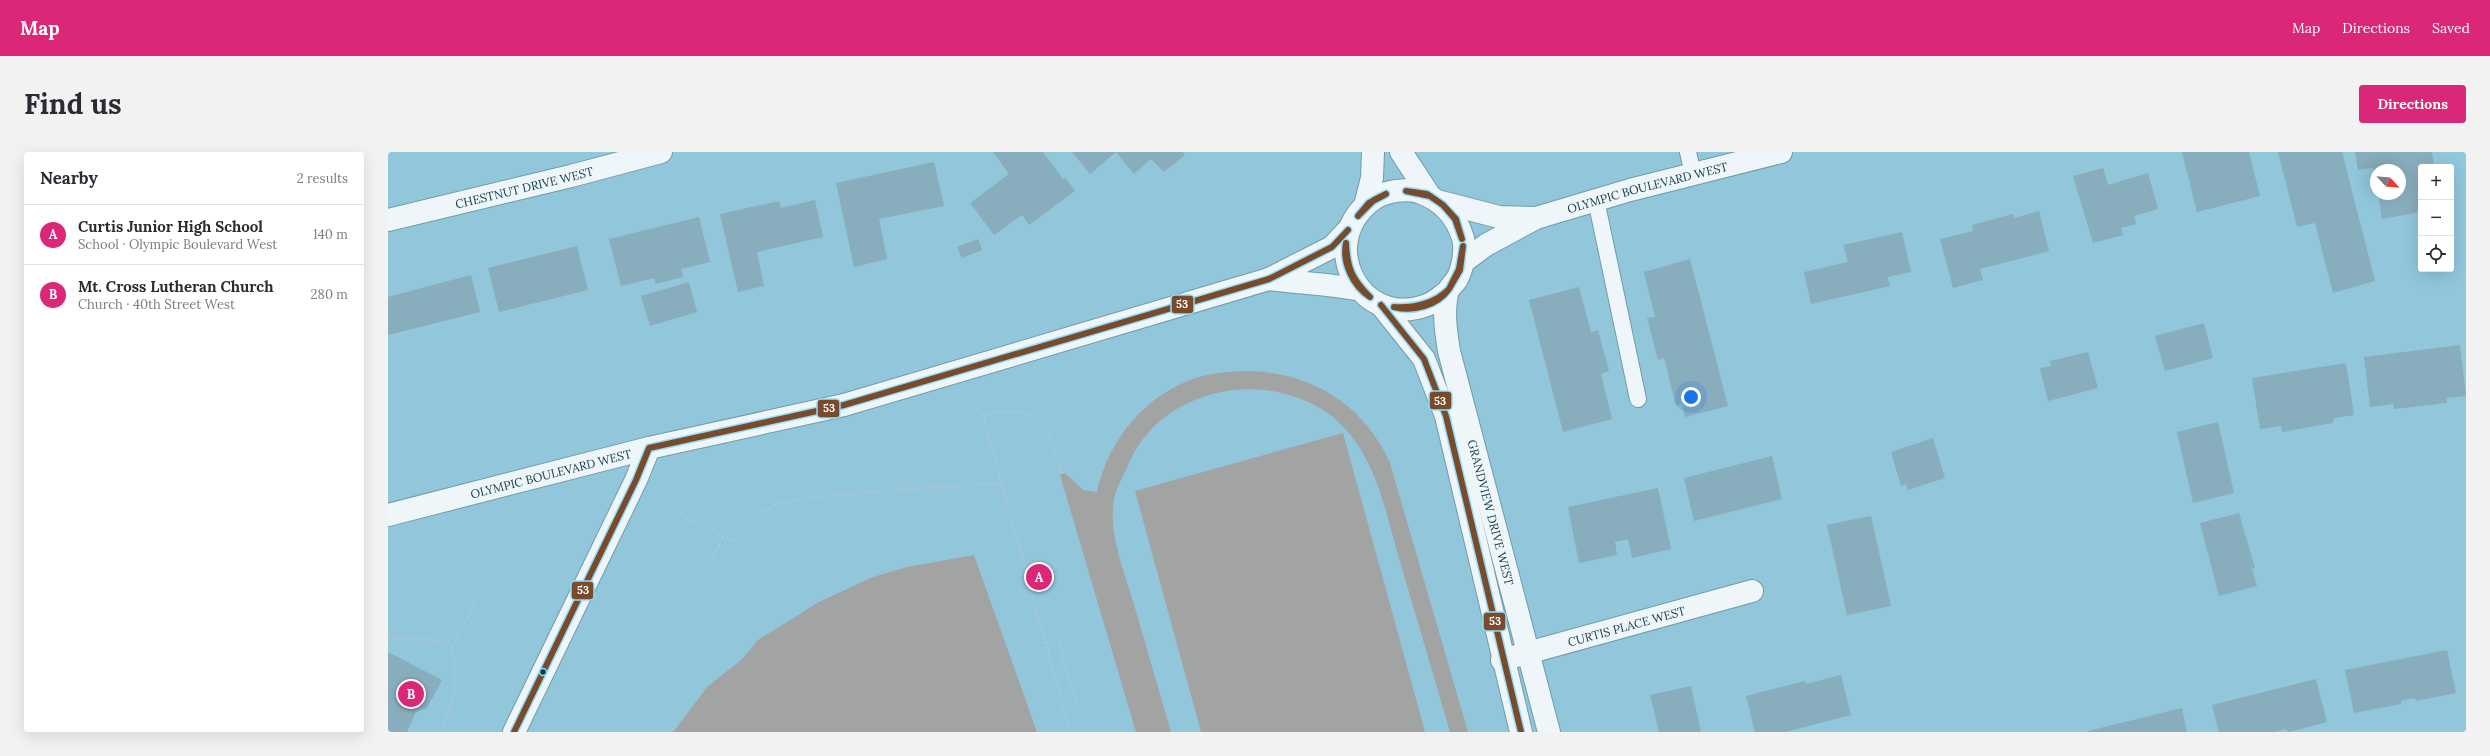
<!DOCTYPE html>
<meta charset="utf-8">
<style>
body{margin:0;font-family:Lora,serif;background:#f2f2f3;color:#2b2b33}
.controls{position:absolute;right:12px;top:12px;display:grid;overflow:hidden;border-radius:4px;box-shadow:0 4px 16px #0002}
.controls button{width:36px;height:36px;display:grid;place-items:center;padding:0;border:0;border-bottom:1px solid #e1e1e2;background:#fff;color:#2b2b33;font:20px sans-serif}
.compass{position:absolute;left:1982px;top:12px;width:36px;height:36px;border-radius:50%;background:#fff;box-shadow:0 4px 16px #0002;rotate:116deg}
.you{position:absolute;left:1303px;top:245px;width:14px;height:14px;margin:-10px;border:3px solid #fff;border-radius:50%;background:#1a73e8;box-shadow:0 0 0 6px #1a73e833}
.badge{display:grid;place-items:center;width:26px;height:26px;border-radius:50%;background:#db2777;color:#fff;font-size:13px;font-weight:700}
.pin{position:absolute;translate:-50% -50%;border:2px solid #fff;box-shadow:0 1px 4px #0006}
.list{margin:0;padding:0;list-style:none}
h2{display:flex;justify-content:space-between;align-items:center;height:52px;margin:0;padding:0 16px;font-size:17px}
h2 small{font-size:13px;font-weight:400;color:#7c7c81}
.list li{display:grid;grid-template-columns:26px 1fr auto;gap:12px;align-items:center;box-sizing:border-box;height:60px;padding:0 16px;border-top:1px solid #e1e1e2}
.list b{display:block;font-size:15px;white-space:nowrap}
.list p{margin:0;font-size:13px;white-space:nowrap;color:#7c7c81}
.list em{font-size:13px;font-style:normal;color:#7c7c81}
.icon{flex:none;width:22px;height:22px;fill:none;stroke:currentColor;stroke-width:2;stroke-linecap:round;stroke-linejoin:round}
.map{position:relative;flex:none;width:2078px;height:580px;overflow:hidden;border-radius:4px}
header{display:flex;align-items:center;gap:24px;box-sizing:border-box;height:56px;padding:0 20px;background:#db2777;color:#fff}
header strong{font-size:19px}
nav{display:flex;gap:22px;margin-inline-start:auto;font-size:14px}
.intro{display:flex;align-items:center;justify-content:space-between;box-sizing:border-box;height:96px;padding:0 24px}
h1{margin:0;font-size:28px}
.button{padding:10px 18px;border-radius:4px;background:#db2777;color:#fff;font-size:14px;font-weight:700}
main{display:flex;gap:24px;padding:0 24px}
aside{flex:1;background:#fff;border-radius:4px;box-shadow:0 4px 16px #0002}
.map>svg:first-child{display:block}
</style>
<header>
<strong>Map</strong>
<nav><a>Map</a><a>Directions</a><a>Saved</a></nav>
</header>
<div class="intro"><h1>Find us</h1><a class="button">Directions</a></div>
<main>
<aside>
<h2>Nearby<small>2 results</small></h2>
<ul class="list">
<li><span class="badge">A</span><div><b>Curtis Junior High School</b><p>School · Olympic Boulevard West</p></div><em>140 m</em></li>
<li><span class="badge">B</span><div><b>Mt. Cross Lutheran Church</b><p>Church · 40th Street West</p></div><em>280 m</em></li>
</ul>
</aside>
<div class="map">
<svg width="2078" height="580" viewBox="0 0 2078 580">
<rect width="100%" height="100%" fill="#91c6db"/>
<path fill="#a2a4a3" d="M854,219C919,218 975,250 1002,311L1080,580H1062C1045,522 1028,464 1011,406C999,365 991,321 965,286C917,221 811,223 760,281C749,293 742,308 736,322C732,330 728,338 726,346C720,383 737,421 747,456C759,497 771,539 783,580H748L672,323L677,321L695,338L709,340C720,288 758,241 811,225C825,221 840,220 854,219Z
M955,281L1037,580H813L747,339Z
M586,403L649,580H285L320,534L353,508L370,488L431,450L485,425L519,415Z"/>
<path fill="#88adbc" d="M605,0H655L675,27L677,25L687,39L641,73L634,63L606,83L582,51L621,22Z
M684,0H728L702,22Z
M728,0H795L797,3L776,20L763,7L746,22Z
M1794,0H1861L1872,44L1809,60Z
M1890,0H1954L1987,129L1945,141L1927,71L1909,75Z
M1967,0H2044L2046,15H2033V60L1994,67L1990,42H2012V18H1988L1987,27L1985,16L1970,18Z
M546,10L556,54L491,67L499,107L466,115L448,31Z
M1715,16L1720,33L1760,21L1770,57L1746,64L1748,72L1733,76L1735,83L1705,91L1685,24Z
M427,48L435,85L369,100L376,134L350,140L332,62L391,49L393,56Z
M1651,59L1661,99L1592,117L1595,128L1565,136L1552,87L1585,79L1584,73L1625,62L1626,66Z
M311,65L322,110L293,117L295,125L268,132L266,126L233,134L221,87Z
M1514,80L1523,120L1500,125L1502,134L1423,152L1416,120L1460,110L1455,93Z
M590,87L594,98L574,106L569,95Z
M189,94L200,138L111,160L100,116Z
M1302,107L1340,254L1297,265L1294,252L1288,254L1276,206L1270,208L1259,166L1267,165L1256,120Z
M83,123L92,160L0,183V145Z
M301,130L309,160L262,174L253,144Z
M1191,135L1203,180L1210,178L1221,219L1213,222L1224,267L1175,280L1141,148Z
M1816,171L1825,206L1777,219L1767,184Z
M2072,193L2078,244L2059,246V251L2006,257L2005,252L1982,255L1976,205Z
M1700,200L1710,236L1660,249L1652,216L1663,214L1662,209Z
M1958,211L1966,263L1946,266L1945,271L1894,280L1893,274L1872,277L1864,226Z
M1830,270L1846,341L1805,351L1789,280Z
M1545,286L1557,326L1520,338L1518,332L1513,334L1503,300Z
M1384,304L1394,347L1306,369L1296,326Z
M1270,336L1283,397L1244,406L1240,387L1227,390L1229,403L1191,411L1180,355Z
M1851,361L1867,416L1864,417L1869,434L1831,444L1812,371Z
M1483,364L1503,454L1459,463L1439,373Z
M2059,498L2068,541L2028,549L2027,546L2013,549V552L1966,561L1957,518Z
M0,500L54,528L39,556L28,560L19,580H0Z
M1453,523L1463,563L1397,580H1367L1358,544L1417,529L1418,532Z
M1928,527L1939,570L1901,580L1898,577L1888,580H1831L1824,553Z
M1303,534L1313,580H1271L1262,543Z
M1794,556L1799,580H1700V579Z"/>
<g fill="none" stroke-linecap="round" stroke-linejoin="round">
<defs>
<path id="service" d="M1300,0L1305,22
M1208,48L1250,247"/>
<g id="minor">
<path d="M1053,50L1111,65L1147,66"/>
<path id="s1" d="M0,68L183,24L273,0"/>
<path id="s2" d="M1075,110L1098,93L1148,66L1242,38L1393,0"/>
<path id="s3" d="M0,363L261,296"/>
<path id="s4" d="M1114,508L1364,439"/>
</g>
<g id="tertiary">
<path d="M1013,0L1042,44"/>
<path d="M977,54L984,26L985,0"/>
<path d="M881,127C912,131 942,132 973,138"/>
<path id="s5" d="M1059,140C1053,144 1046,151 1039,153C970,179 926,87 987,46C999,39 1018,36 1031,40C1054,48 1068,63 1075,86C1078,98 1075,116 1069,127C1066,132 1060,136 1059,142C1055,161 1058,180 1061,199L1161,580"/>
<path d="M993,153L1036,207L1058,264L1133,580"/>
<path d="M126,580L248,328L261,296L456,253L881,127L944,95L960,78"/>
</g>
</defs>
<use href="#service" stroke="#6f9cac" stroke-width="18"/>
<use href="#minor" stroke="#6f9cac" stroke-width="24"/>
<use href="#tertiary" stroke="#6f9cac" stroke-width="24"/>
<path stroke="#bacad2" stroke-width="2.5" stroke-dasharray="1 3" stroke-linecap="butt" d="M595,263C656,250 659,271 675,322
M596,267L682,580
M278,355L345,389L360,368L387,353L420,346L496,339L613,331
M322,411L335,385
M0,487L47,488L65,494
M658,491L670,486L692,566
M55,580L67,536L65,494L88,449"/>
<use href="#service" stroke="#eef6fa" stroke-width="16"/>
<use href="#minor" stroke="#eef6fa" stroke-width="22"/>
<use href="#tertiary" stroke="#eef6fa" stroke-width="22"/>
<defs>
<path id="bus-1" d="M1018,39L1042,44L1055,53
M1018,39L1039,42L1055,53
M1055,53L1068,67L1074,87
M1055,53L1067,67L1074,87
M970,64L981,51L998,42
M970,64L986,48L998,42
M958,91C959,116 964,127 982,145
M958,91C954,111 965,134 982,145
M1061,137L1071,117L1075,94
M1061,137L1072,118L1075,94
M993,153L1036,207L1058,264L1133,580
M1006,155C1026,156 1046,152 1061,137
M1006,155C1025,160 1049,154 1061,137
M261,296L456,253L881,127L944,95L960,78
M126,580L248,328L261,296"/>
</defs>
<use href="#bus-1" stroke="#93ddfd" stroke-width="9"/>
<use href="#bus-1" stroke="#7a4b2a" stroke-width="6"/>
</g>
<circle fill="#0f3a4a" stroke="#93ddfd" stroke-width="1.5" cx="155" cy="520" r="3.5"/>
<g text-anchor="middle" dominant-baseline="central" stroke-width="3" stroke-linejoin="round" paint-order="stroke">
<g font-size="12" fill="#0f3a4a" stroke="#93ddfd">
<text stroke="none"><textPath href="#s1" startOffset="140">CHESTNUT DRIVE WEST</textPath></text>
<text stroke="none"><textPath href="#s2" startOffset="201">OLYMPIC BOULEVARD WEST</textPath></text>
<text stroke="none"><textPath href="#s3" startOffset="168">OLYMPIC BOULEVARD WEST</textPath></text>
<text stroke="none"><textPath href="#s5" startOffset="598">GRANDVIEW DRIVE WEST</textPath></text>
<text stroke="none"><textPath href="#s4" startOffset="129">CURTIS PLACE WEST</textPath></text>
</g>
</g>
<g stroke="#93ddfd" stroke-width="1.5">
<rect x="783" y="143" width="23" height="19" rx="4" fill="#7a4b2a"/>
<rect x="1041" y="239" width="23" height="19" rx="4" fill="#7a4b2a"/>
<rect x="429" y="247" width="23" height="19" rx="4" fill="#7a4b2a"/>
<rect x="183" y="429" width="23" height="19" rx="4" fill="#7a4b2a"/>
<rect x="1095" y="460" width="23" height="19" rx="4" fill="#7a4b2a"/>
</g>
<g font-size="11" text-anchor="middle" font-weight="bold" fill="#fff">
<text x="794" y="156">53</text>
<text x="1052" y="253">53</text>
<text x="441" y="260">53</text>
<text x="195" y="442">53</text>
<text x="1107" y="473">53</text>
</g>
</svg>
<div class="controls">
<button>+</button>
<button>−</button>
<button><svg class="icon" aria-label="locate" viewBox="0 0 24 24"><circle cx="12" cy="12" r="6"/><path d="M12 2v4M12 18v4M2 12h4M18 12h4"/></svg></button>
</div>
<svg class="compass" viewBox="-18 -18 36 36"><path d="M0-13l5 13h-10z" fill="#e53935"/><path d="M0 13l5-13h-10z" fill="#7c7c81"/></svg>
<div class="you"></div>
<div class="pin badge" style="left:651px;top:425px">A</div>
<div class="pin badge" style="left:23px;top:542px">B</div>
</div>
</main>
